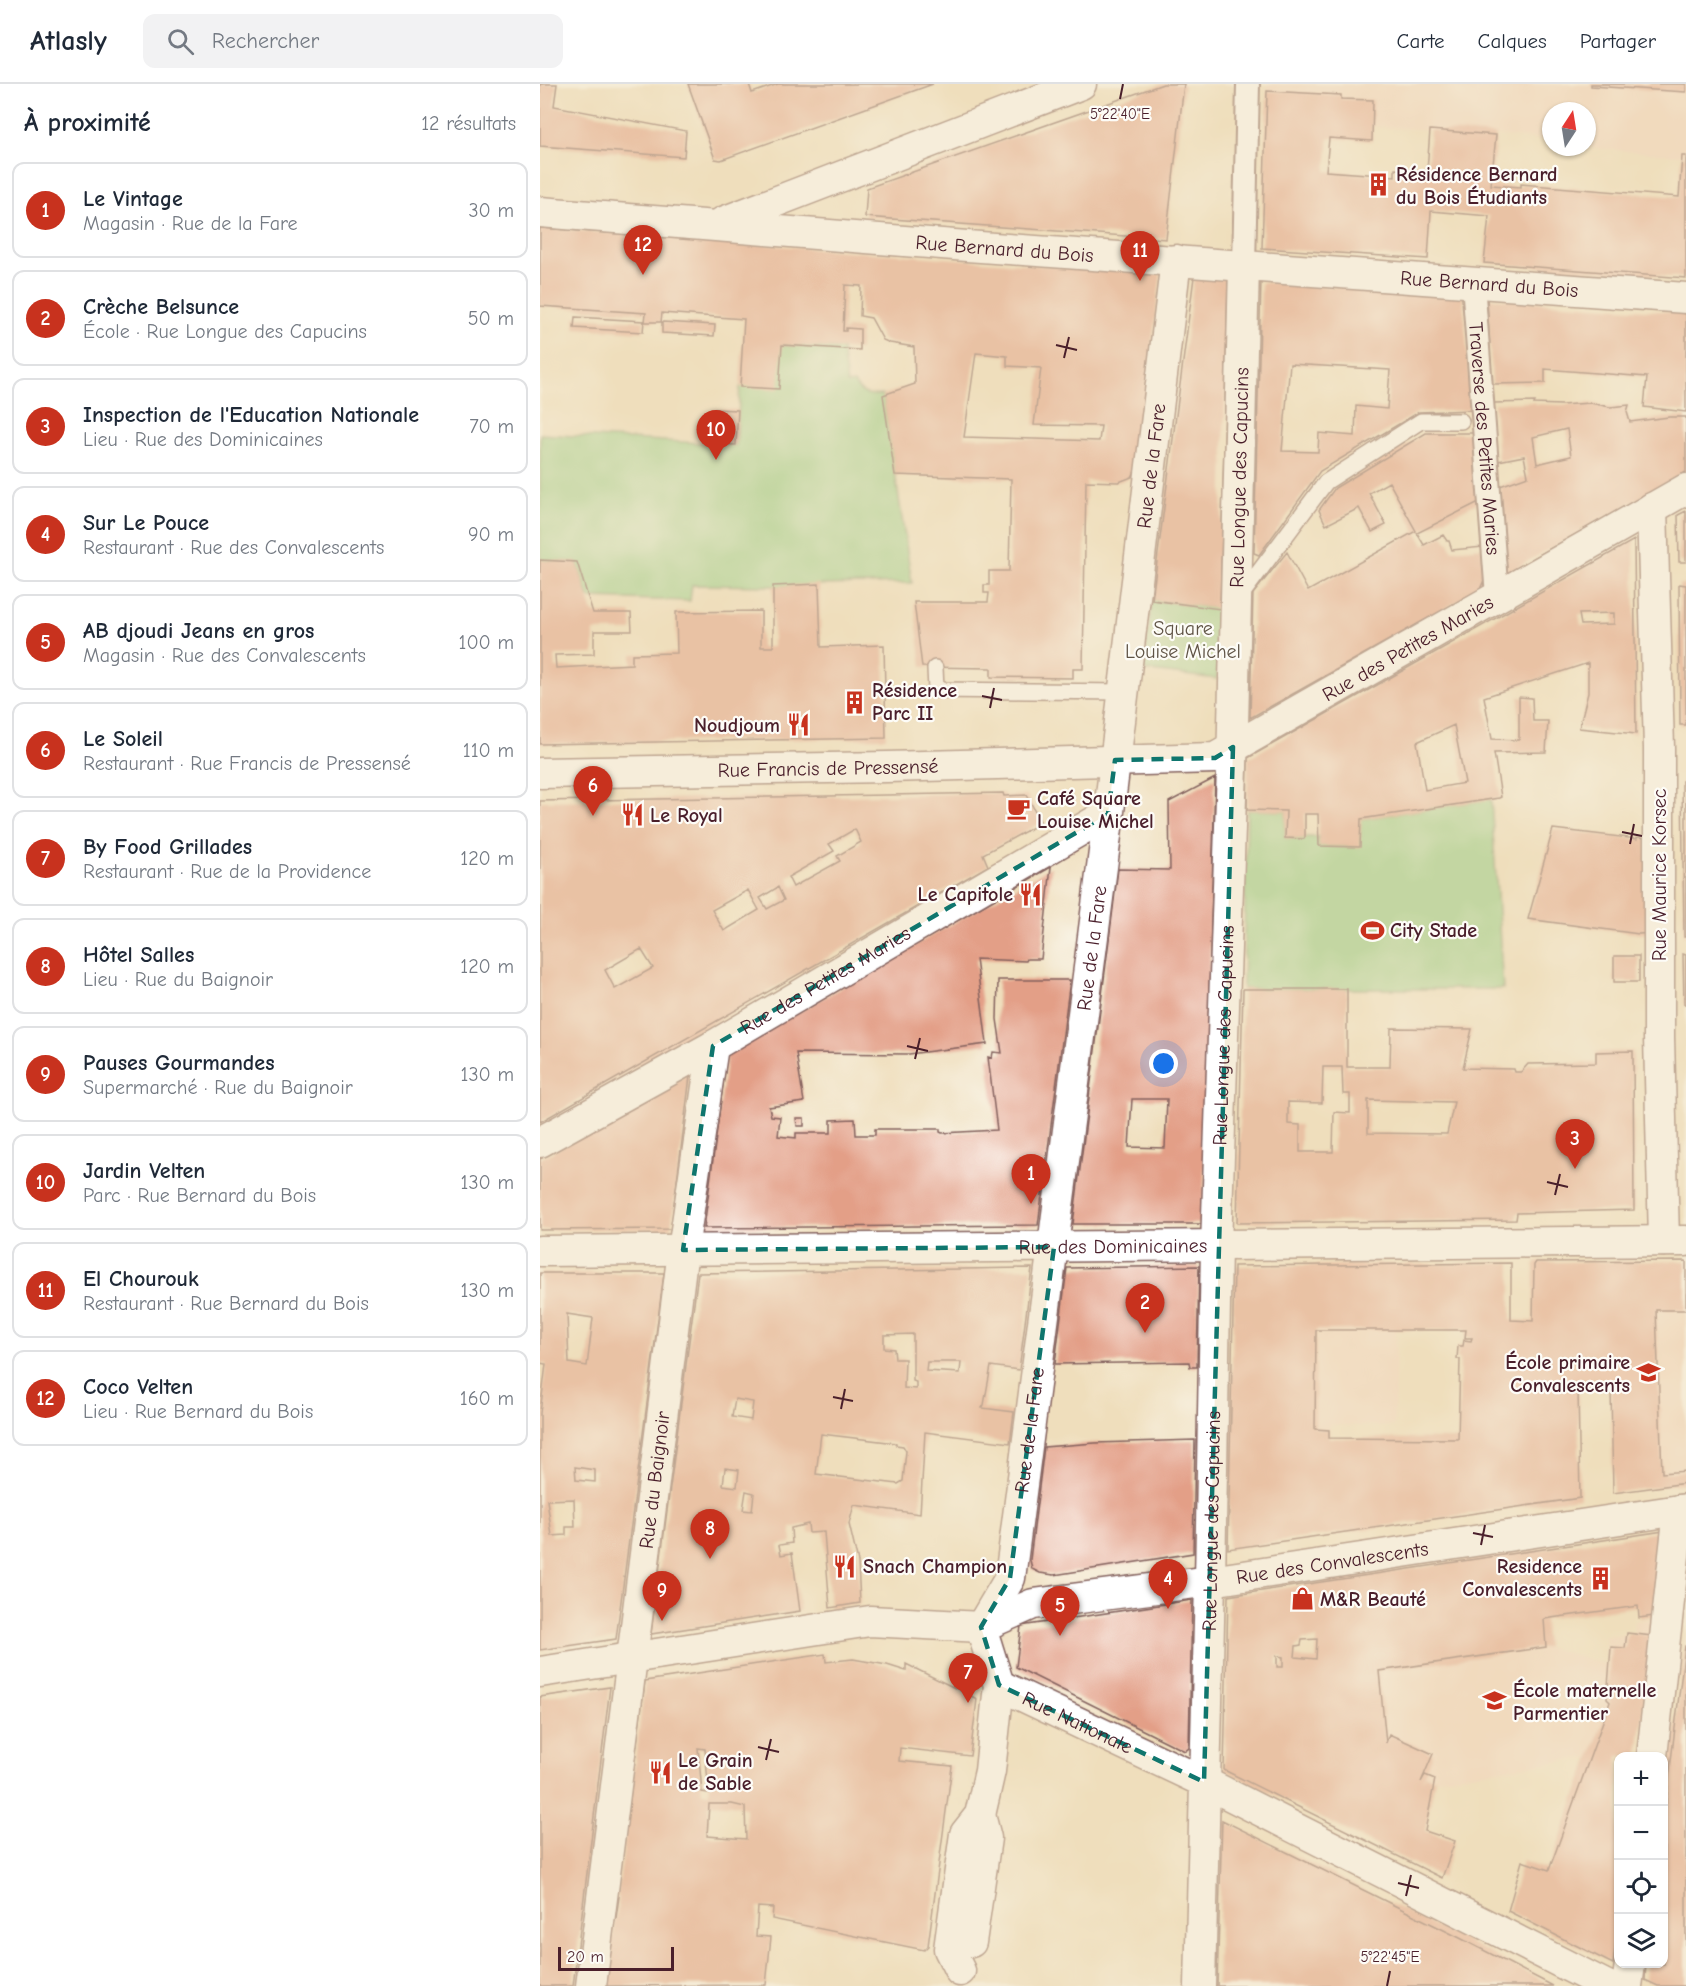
<!DOCTYPE html>
<html lang="fr">
<meta charset="utf-8">
<style>
body{margin:0;font-family:"Comic Neue",sans-serif;background:#f2f2f3;color:#1f2937}
.controls{position:absolute;right:18px;bottom:18px;display:grid;overflow:hidden;border-radius:12px;box-shadow:0 2px 4px #0004}
.controls button{width:54px;height:54px;display:grid;place-items:center;padding:0;border:0;border-bottom:2px solid #e0e1e3;background:#fff;color:#1f2937;font:30px sans-serif}
.compass{position:absolute;left:1002px;top:18px;width:54px;height:54px;border-radius:50%;background:#fff;box-shadow:0 2px 4px #0004;rotate:12deg}
.scale{position:absolute;left:18px;bottom:15px;width:116px;box-sizing:border-box;padding-left:6px;border:3px solid #4a1f2b;border-top:0;font-size:16px;line-height:21px;white-space:nowrap;color:#4a1f2b;-webkit-text-stroke:4px #fdfcf7;paint-order:stroke}
.you{position:absolute;left:624px;top:980px;width:21px;height:21px;margin:-15px;border:4px solid #fff;border-radius:50%;background:#1a73e8;box-shadow:0 0 0 9px #1a73e833}
.badge{display:grid;place-items:center;width:39px;height:39px;border-radius:50%;background:#c8321e;color:#fff;font-size:20px;font-weight:700}
.pin{position:absolute;translate:-50% -50px;filter:drop-shadow(0 2px 3px #0008)}
.pin::after{content:'';position:absolute;top:32px;width:21px;height:18px;background:inherit;clip-path:polygon(0 0,100% 0,50% 100%)}
.list{margin:0;padding:0;list-style:none}
h2{display:flex;justify-content:space-between;align-items:center;height:78px;margin:0;padding:0 24px;font-size:26px}
h2 small{font-size:20px;font-weight:400;color:#747a83}
.list li{display:grid;grid-template-columns:39px 1fr auto;gap:18px;align-items:center;box-sizing:border-box;height:96px;margin:0 12px 12px;padding:0 12px;border:2px solid #e0e1e3;border-radius:12px}
.list b{display:block;font-size:22px;white-space:nowrap}
.list p{margin:0;font-size:20px;white-space:nowrap;color:#747a83}
.list em{font-size:20px;font-style:normal;color:#747a83}
.icon{flex:none;width:33px;height:33px;fill:none;stroke:currentColor;stroke-width:2;stroke-linecap:round;stroke-linejoin:round}
.map{position:relative;flex:none;width:1146px;height:1902px;overflow:hidden}
header{display:flex;align-items:center;gap:36px;box-sizing:border-box;height:84px;padding:0 30px;background:#fff;border-bottom:2px solid #e0e1e3}
header strong{font-size:28px}
nav{display:flex;gap:33px;margin-inline-start:auto;font-size:21px}
.search{width:420px;height:54px;background:#f2f2f3;display:flex;align-items:center;gap:15px;box-sizing:border-box;padding:0 21px;border-radius:12px;color:#747a83;font-size:22px}
main{display:flex}
aside{flex:1;background:#fff}
.map>svg:first-child{display:block}
</style>
<header>
<strong>Atlasly</strong>
<div class="search"><svg class="icon" aria-label="search" viewBox="0 0 24 24"><circle cx="10" cy="10" r="6"/><path d="M15 15l6 6"/></svg>Rechercher</div>
<nav><a>Carte</a><a>Calques</a><a>Partager</a></nav>
</header>
<main>
<aside>
<h2>À proximité<small>12 résultats</small></h2>
<ul class="list">
<li><span class="badge">1</span><div><b>Le Vintage</b><p>Magasin · Rue de la Fare</p></div><em>30 m</em></li>
<li><span class="badge">2</span><div><b>Crèche Belsunce</b><p>École · Rue Longue des Capucins</p></div><em>50 m</em></li>
<li><span class="badge">3</span><div><b>Inspection de l'Education Nationale</b><p>Lieu · Rue des Dominicaines</p></div><em>70 m</em></li>
<li><span class="badge">4</span><div><b>Sur Le Pouce</b><p>Restaurant · Rue des Convalescents</p></div><em>90 m</em></li>
<li><span class="badge">5</span><div><b>AB djoudi Jeans en gros</b><p>Magasin · Rue des Convalescents</p></div><em>100 m</em></li>
<li><span class="badge">6</span><div><b>Le Soleil</b><p>Restaurant · Rue Francis de Pressensé</p></div><em>110 m</em></li>
<li><span class="badge">7</span><div><b>By Food Grillades</b><p>Restaurant · Rue de la Providence</p></div><em>120 m</em></li>
<li><span class="badge">8</span><div><b>Hôtel Salles</b><p>Lieu · Rue du Baignoir</p></div><em>120 m</em></li>
<li><span class="badge">9</span><div><b>Pauses Gourmandes</b><p>Supermarché · Rue du Baignoir</p></div><em>130 m</em></li>
<li><span class="badge">10</span><div><b>Jardin Velten</b><p>Parc · Rue Bernard du Bois</p></div><em>130 m</em></li>
<li><span class="badge">11</span><div><b>El Chourouk</b><p>Restaurant · Rue Bernard du Bois</p></div><em>130 m</em></li>
<li><span class="badge">12</span><div><b>Coco Velten</b><p>Lieu · Rue Bernard du Bois</p></div><em>160 m</em></li>
</ul>
</aside>
<div class="map">
<svg width="1146" height="1902" viewBox="0 0 1146 1902">
<rect width="100%" height="100%" fill="#fdfcf7"/>
<filter id="ink" filterUnits="userSpaceOnUse"><feTurbulence type="fractalNoise" baseFrequency=".0167" numOctaves="2"/><feDisplacementMap in="SourceGraphic" scale="12" xChannelSelector="R" yChannelSelector="G"/><feConvolveMatrix kernelMatrix="1 2 1 2 8 2 1 2 1" color-interpolation-filters="sRGB"/></filter>
<filter id="wash" filterUnits="userSpaceOnUse"><feTurbulence type="fractalNoise" baseFrequency=".008" numOctaves="4" result="noise"/><feDisplacementMap in="SourceGraphic" scale="24" xChannelSelector="R" yChannelSelector="G"/><feGaussianBlur stdDeviation="1.35" result="paint"/><feColorMatrix in="noise" values="0 0 0 0 0 0 0 0 0 0 0 0 0 0 0 0 0 1.4 0 .05"/><feComposite in="paint" operator="in"/></filter>
<g filter="url(#wash)">
<rect width="100%" height="100%" fill="#efdebc"/>
<path fill="#f3d4bf" d="M727,0H1146V72L1040,63H1047V27H1011V56L832,42V16L801,15L800,11L727,7Z
M1146,1177V1399L1073,1409L1067,1178Z
M858,1180L854,1342L789,1341V1356H775L778,1181Z
M999,1466L1006,1563L1067,1581L1065,1552L1094,1550V1537L1115,1534L1107,1592L1068,1593L1067,1615L1070,1618L1050,1673L895,1695L885,1691L849,1768L805,1746L846,1659L831,1491Z"/>
<path fill="#8fcd83" stroke="#6c7657" stroke-width="1.5" d="M242,261L302,265L307,300L314,299C321,311 330,312 343,311L372,499L233,502L152,501L150,517L49,514L37,478L0,476V350L196,361L200,303Z
M612,516L680,525L677,595L603,586Z
M951,715L963,905H703L707,726L746,727L745,754L763,755L765,753H779V762L819,763L821,735Z"/>
<g id="blocks">
<path fill="#e39f87" fill-rule="evenodd" d="M0,0H17L14,22L146,47L144,73L0,62Z
M148,0H209L212,9L238,0H393L181,76L175,75Z
M623,0H644L626,155L325,133L327,104Z
M1051,0H1146V8L1051,2Z
M727,7L801,11V15L833,16L832,57L789,54L786,87L855,92V85L887,87L890,46L956,51L951,101L981,103V100L1139,113L1142,72H1146V194L944,179L949,132L891,127L888,175L722,164Z
M0,144L621,190L596,385L592,393L579,398L546,397L543,585H533V594L451,593V584L382,583L374,518H448L449,509H444V501H449V487H469L471,395L355,391L343,311L375,300L374,263L350,259L343,256L331,234L320,232L321,202L305,201L303,247H306V244L320,245V266L242,261L239,305L200,303L204,235L122,229L121,238H105L106,229L0,222ZM436,269L467,272V282L501,284L494,341L561,342L559,357L424,353Z
M654,193L688,195L680,525L612,516Z
M721,198L923,212L932,326L879,328L780,387L719,471L714,469ZM750,280L850,286L847,325L816,322L815,352L779,349L778,368L742,367Z
M947,214L1146,229V328L1104,323L1107,293L1005,285V299L952,300Z
M35,233L104,237L103,248L34,244Z
M122,238L175,241L174,252L122,249Z
M995,318L994,320L1021,321L1050,319L1070,323L1089,321L1087,328L1090,338L1129,333H1146V388L967,489L960,402L988,392L984,372L958,377L954,319ZM1027,345L1031,372L997,380L993,353Z
M173,325L198,326L196,361L171,360Z
M886,349H933L939,418L877,449L884,461L903,451L907,457H909L912,466L943,463L945,494L940,505L710,634L713,510L747,468L768,507L876,447L849,398L829,409L846,441L832,448L819,424L786,441L779,426L795,404Z
M1146,427V478H1139L1138,431Z
M1094,456L1096,650L1039,644L1048,609V579L944,613L952,655L979,656V613L992,614L993,637H1008L1006,668L954,669L961,713L959,714L821,735L820,763L779,762L778,730H765V753L764,755L745,754L746,727L707,726L708,674ZM1074,529V540L1041,541L1039,530ZM914,641L925,699L885,706L877,658Z
M0,476L37,478L53,529H91L92,547H54V570L15,571L16,584L92,580V570L137,569L136,528L221,527V563H233V502L279,500L281,563L344,561L346,654L0,660Z
M1139,500L1146,501V641H1140Z
M675,694L663,1140H533L578,785L630,786L629,718ZM592,1015H627L625,1064L589,1063Z
M1142,697H1146V853H1144Z
M463,709L464,712L487,711L501,739L443,770L448,782L0,1038V717ZM315,745L321,758L297,772L300,777L253,803L248,793L294,767L289,760ZM238,803L244,816L227,825L220,814ZM208,806L219,826L184,847L172,826ZM101,865L113,884L75,905L65,886Z
M1013,745L1097,755V753L1108,754L1110,849L1099,850L988,835Z
M511,783L501,875H487L486,877L436,875L447,960L369,970L256,969L264,1018L229,1023L231,1032L240,1033L238,1052L256,1054V1049H291V1036L315,1035L316,1051H335V1045H400V1048L402,1049L457,1046L448,973L452,974L453,968L462,969L457,935L458,896H530L498,1141L164,1144L187,969Z
M1143,870L1146,871V920H1144Z
M1074,872H1099V898H1074Z
M703,905H807V983H850L851,944L932,945L923,984L974,985L975,988H981L988,980L1056,979V968L1093,967L1094,1126L977,1129L976,1136L697,1139ZM783,983H802L803,1010H810V1029L794,1028L793,1068H760V1041L748,1040V1018L782,1019ZM828,1016L914,1018L907,1050L828,1049Z
M148,990L150,992L131,1145L0,1146V1075Z
M256,1034H264V1042H257Z
M1146,1177V1226H1116L1122,1389L1146,1387V1399L1073,1409L1071,1305H1038L1040,1414L688,1465L694,1182L971,1179V1236L993,1237L994,1181L996,1178ZM776,1246H926L925,1254H932L931,1257L924,1256L923,1262H918L917,1275H920L918,1355L789,1354V1346L775,1345Z
M659,1182L657,1283H650L649,1278L515,1280L527,1184Z
M492,1184L479,1286L451,1282L444,1321L442,1324L474,1328L470,1359L385,1348L380,1430L314,1421L309,1440L318,1478L320,1519L290,1524L284,1448L269,1449L268,1440L251,1444L252,1459L239,1461L241,1471L252,1469L260,1527L111,1550L158,1189ZM373,1250V1297L376,1298V1305L364,1304L365,1275H355L354,1265L344,1264V1251ZM387,1278H421L420,1289L386,1287ZM195,1315L213,1318L211,1336L192,1333ZM281,1350L356,1359V1361L363,1362L366,1367L363,1397L358,1400L276,1390ZM185,1384L199,1386L197,1403L183,1401ZM206,1407L214,1409L212,1427L203,1426Z
M0,1189H124L76,1555L0,1566V1329L6,1280L0,1279ZM27,1230L53,1234L47,1282L29,1279ZM35,1383L55,1386V1398L36,1396ZM34,1415L35,1443H26V1451L12,1452L7,1416Z
M655,1356L653,1469L514,1491L500,1489L492,1485L490,1476L504,1363L555,1359Z
M1124,1447L1114,1532L1099,1534L1098,1522L1004,1535L1006,1563L839,1587L846,1659L849,1650L893,1670L881,1698L885,1691L895,1695L885,1747L915,1757L902,1794L684,1686L688,1512ZM777,1555L776,1575L755,1573L756,1562L761,1561L762,1556ZM737,1572L743,1573V1583H737Z
M652,1516L649,1664L645,1667L476,1583L481,1542Z
M1087,1549L1112,1552L1098,1672H1078V1839L1073,1880L968,1827L982,1777L1009,1786L1070,1618L1067,1615L1071,1563L1085,1564Z
M1145,1562H1146V1902H1118L1105,1896L1106,1880H1124V1734Z
M285,1570L286,1578L313,1575L347,1581L366,1587V1580L437,1615L430,1672L360,1664L359,1677L412,1682L388,1862L384,1866L232,1835L233,1824L218,1823L216,1852L231,1853L226,1901L66,1902L75,1834H76L79,1813L77,1814L105,1597ZM158,1664L165,1665L169,1709L162,1708ZM169,1720H192L205,1723L206,1755L167,1752Z
M70,1603L33,1902H0V1613Z
M682,1736L918,1853L1013,1902H677Z"/>
</g>
</g>
<g filter="url(#ink)">
<use href="#blocks" fill-opacity="0" stroke="#84625e" stroke-width="1.5"/>
<g fill="none" stroke-linecap="round" stroke-linejoin="round">
<defs>
<path id="service" d="M700,513L786,398L881,337H921
M395,584L396,606L583,608"/>
<g id="pedestrian">
<path d="M704,182L708,0"/>
<path id="s1" d="M933,199L957,512"/>
</g>
<g id="minor">
<path id="s2" d="M0,128L427,162L1146,214"/>
<path d="M183,138L541,0"/>
<path d="M1112,424L1119,664V953L1124,1157"/>
<path id="s3" d="M0,689L347,683L675,674L1146,405"/>
<path id="s4" d="M0,1058L173,962L568,730"/>
<path id="s5" d="M0,1167L1146,1157"/>
<path id="s6" d="M441,1543L470,1494L566,752L636,176"/>
<path id="s7" d="M0,1588L330,1537L441,1543L493,1520L670,1497L1146,1425"/>
<path id="s8" d="M459,1601L664,1698L1067,1902"/>
<path d="M1112,1672L1139,1426"/>
<path d="M431,1858L446,1754L440,1731"/>
<path d="M420,1887L409,1865L425,1750L440,1731L450,1687L459,1601L441,1543"/>
<path id="s9" d="M51,1902L143,1166L173,962"/>
<path id="s10" d="M660,1902L670,1497L676,1162L692,683L704,182"/>
<path d="M1087,1902L1090,1880"/>
</g>
</defs>
<use href="#service" stroke="#84625e" stroke-width="18"/>
<use href="#pedestrian" stroke="#84625e" stroke-width="26"/>
<use href="#minor" stroke="#84625e" stroke-width="33"/>
<use href="#service" stroke="#fff" stroke-width="15"/>
<use href="#pedestrian" stroke="#fff" stroke-width="22"/>
<use href="#minor" stroke="#fff" stroke-width="30"/>
</g>
</g>
<path d="M0 0H1146V1902H0ZM693,663L664,1698L459,1601L441,1543L470,1494L514,1163L143,1166L173,962L568,730L575,676L675,674Z" fill="#efdebc" fill-opacity=".55" fill-rule="evenodd"/>
<path fill="none" stroke="#0f766e" stroke-width="4.5" stroke-dasharray="12 8" stroke-linejoin="round" d="M693,663L664,1698L459,1601L441,1543L470,1494L514,1163L143,1166L173,962L568,730L575,676L675,674Z"/>
<path fill="none" stroke="#4a1f2b" stroke-width="2" d="M580,15L583,0M516,261L537,266M524,274L529,253M442,612L462,616M450,624L454,604M1082,748L1102,752M1090,760L1094,740M367,962L388,967M375,975L380,954M1007,1098L1028,1103M1015,1111L1020,1090M293,1313L313,1317M301,1325L305,1305M933,1449L953,1453M941,1461L945,1441M218,1663L239,1668M226,1676L231,1655M858,1799L879,1804M866,1812L871,1791M847,1902L850,1887"/>
<defs>
<symbol id="building-bare" viewBox="-9 -9 18 18"><path d="M-4-6H4V6H1V3H-1V6H-4ZM-2.5-4.3h1.7v1.8h-1.7ZM.8-4.3h1.7v1.8H.8ZM-2.5-1h1.7V.8h-1.7ZM.8-1h1.7V.8H.8Z" fill="#c8321e" stroke="#fdfcf7" stroke-width="2.5" paint-order="stroke"/></symbol>
<symbol id="restaurant-bare" viewBox="-9 -9 18 18"><path d="M-5-6h1v4h1v-4h1v4h1v-4h1v5L-1.5 .5V6h-2V.5L-5-1ZM5-6V6H3V1.5H1.5Q1.5-4 5-6Z" fill="#c8321e" stroke="#fdfcf7" stroke-width="2.5" paint-order="stroke"/></symbol>
<symbol id="cafe-bare" viewBox="-9 -9 18 18"><path d="M-5.5-4.5H6V0H3Q3 3.5 0 3.5H-2.5Q-5.5 3.5-5.5 0ZM3-3.2v2h1.7v-2ZM-6 4.5H4V6H-6Z" fill="#c8321e" stroke="#fdfcf7" stroke-width="2.5" paint-order="stroke"/></symbol>
<symbol id="stadium-bare" viewBox="-9 -9 18 18"><path d="M0-5a6.5 5 0 1 0 0 10a6.5 5 0 1 0 0-10ZM-3.5-1.8h7v3.6h-7Z" fill="#c8321e" stroke="#fdfcf7" stroke-width="2.5" paint-order="stroke"/></symbol>
<symbol id="school-bare" viewBox="-9 -9 18 18"><path d="M0-5L7-2L0 1L-7-2ZM-4 1L0 2.5L4 1V4Q0 6-4 4Z" fill="#c8321e" stroke="#fdfcf7" stroke-width="2.5" paint-order="stroke"/></symbol>
<symbol id="shop-bare" viewBox="-9 -9 18 18"><path d="M-5-2.5h2.3a2.7 3.5 0 0 1 5.4 0H5L5.5 6h-11ZM-1.5-2.5h3a1.5 2.3 0 0 0-3 0Z" fill="#c8321e" stroke="#fdfcf7" stroke-width="2.5" paint-order="stroke"/></symbol>
</defs>
<g fill-rule="evenodd">
<use href="#building-bare" x="822" y="84" width="33" height="33"/>
<use href="#building-bare" x="298" y="602" width="33" height="33"/>
<use href="#restaurant-bare" x="242" y="624" width="33" height="33"/>
<use href="#cafe-bare" x="462" y="708" width="33" height="33"/>
<use href="#restaurant-bare" x="76" y="714" width="33" height="33"/>
<use href="#restaurant-bare" x="474" y="794" width="33" height="33"/>
<use href="#stadium-bare" x="816" y="830" width="33" height="33"/>
<use href="#school-bare" x="1092" y="1272" width="33" height="33"/>
<use href="#restaurant-bare" x="288" y="1466" width="33" height="33"/>
<use href="#building-bare" x="1044" y="1478" width="33" height="33"/>
<use href="#shop-bare" x="746" y="1498" width="33" height="33"/>
<use href="#school-bare" x="938" y="1600" width="33" height="33"/>
<use href="#restaurant-bare" x="104" y="1672" width="33" height="33"/>
</g>
<g text-anchor="middle" dominant-baseline="central" stroke-width="4.5" stroke-linejoin="round" paint-order="stroke">
<g font-size="20" font-weight="bold" fill="#4a1f2b" stroke="#fdfcf7" text-anchor="start">
<text x="856" y="90">Résidence Bernard<tspan x="856" dy="23">du Bois Étudiants</tspan></text>
<text x="332" y="606">Résidence<tspan x="332" dy="23">Parc II</tspan></text>
<text x="240" y="641" text-anchor="end">Noudjoum</text>
<text x="497" y="714">Café Square<tspan x="497" dy="23">Louise Michel</tspan></text>
<text x="110" y="731">Le Royal</text>
<text x="473" y="810" text-anchor="end">Le Capitole</text>
<text x="850" y="846">City Stade</text>
<text x="1090" y="1278" text-anchor="end">École primaire<tspan x="1090" dy="23">Convalescents</tspan></text>
<text x="323" y="1482">Snach Champion</text>
<text x="1042" y="1482" text-anchor="end">Residence<tspan x="1042" dy="23">Convalescents</tspan></text>
<text x="780" y="1515">M&amp;R Beauté</text>
<text x="973" y="1606">École maternelle<tspan x="973" dy="23">Parmentier</tspan></text>
<text x="138" y="1676">Le Grain<tspan x="138" dy="23">de Sable</tspan></text>
</g>
<g font-size="20" fill="#4a1f2b" stroke="#fdfcf7">
<text stroke="none"><textPath href="#s2" startOffset="466">Rue Bernard du Bois</textPath></text>
<text stroke="none"><textPath href="#s2" startOffset="952">Rue Bernard du Bois</textPath></text>
<text stroke="none"><textPath href="#s1" startOffset="156">Traverse des Petites Maries</textPath></text>
<text stroke="none"><textPath href="#s6" startOffset="1178">Rue de la Fare</textPath></text>
<text stroke="none"><textPath href="#s10" startOffset="1509">Rue Longue des Capucins</textPath></text>
<text stroke="none"><textPath href="#s3" startOffset="897">Rue des Petites Maries</textPath></text>
<text stroke="none"><textPath href="#s3" startOffset="288">Rue Francis de Pressensé</textPath></text>
<text transform="translate(1119 791) rotate(-90)">Rue Maurice Korsec</text>
<text stroke="none"><textPath href="#s6" startOffset="692">Rue de la Fare</textPath></text>
<text stroke="none"><textPath href="#s4" startOffset="328">Rue des Petites Maries</textPath></text>
<text stroke="none"><textPath href="#s10" startOffset="951">Rue Longue des Capucins</textPath></text>
<text stroke="none"><textPath href="#s5" startOffset="573">Rue des Dominicaines</textPath></text>
<text stroke="none"><textPath href="#s6" startOffset="206">Rue de la Fare</textPath></text>
<text stroke="none"><textPath href="#s9" startOffset="510">Rue du Baignoir</textPath></text>
<text stroke="none"><textPath href="#s10" startOffset="465">Rue Longue des Capucins</textPath></text>
<text stroke="none"><textPath href="#s7" startOffset="804">Rue des Convalescents</textPath></text>
<text stroke="none"><textPath href="#s8" startOffset="87">Rue Nationale</textPath></text>
</g>
<g font-size="20" fill="#5f5345" stroke="#fdfcf7">
<text x="643" y="544">Square<tspan x="643" dy="23">Louise Michel</tspan></text>
</g>
</g>
<g font-size="15" text-anchor="middle" fill="#4a1f2b" stroke="#fdfcf7" stroke-width="4.5" stroke-linejoin="round" paint-order="stroke">
<text x="580" y="35">5°22'40"E</text>
<text x="850" y="1878">5°22'45"E</text>
</g>
</svg>
<div class="controls">
<button>+</button>
<button>−</button>
<button><svg class="icon" aria-label="locate" viewBox="0 0 24 24"><circle cx="12" cy="12" r="6"/><path d="M12 2v4M12 18v4M2 12h4M18 12h4"/></svg></button>
<button><svg class="icon" aria-label="layers" viewBox="0 0 24 24"><path d="M12 4l9 5-9 5-9-5zM3 14l9 5 9-5"/></svg></button>
</div>
<svg class="compass" viewBox="-18 -18 36 36"><path d="M0-13l5 13h-10z" fill="#e53935"/><path d="M0 13l5-13h-10z" fill="#747a83"/></svg>
<div class="scale">20 m</div>
<div class="you"></div>
<div class="pin badge" style="left:491px;top:1120px">1</div>
<div class="pin badge" style="left:605px;top:1249px">2</div>
<div class="pin badge" style="left:1035px;top:1085px">3</div>
<div class="pin badge" style="left:628px;top:1525px">4</div>
<div class="pin badge" style="left:520px;top:1552px">5</div>
<div class="pin badge" style="left:53px;top:732px">6</div>
<div class="pin badge" style="left:428px;top:1619px">7</div>
<div class="pin badge" style="left:170px;top:1475px">8</div>
<div class="pin badge" style="left:122px;top:1537px">9</div>
<div class="pin badge" style="left:176px;top:376px">10</div>
<div class="pin badge" style="left:600px;top:197px">11</div>
<div class="pin badge" style="left:103px;top:191px">12</div>
</div>
</main>
